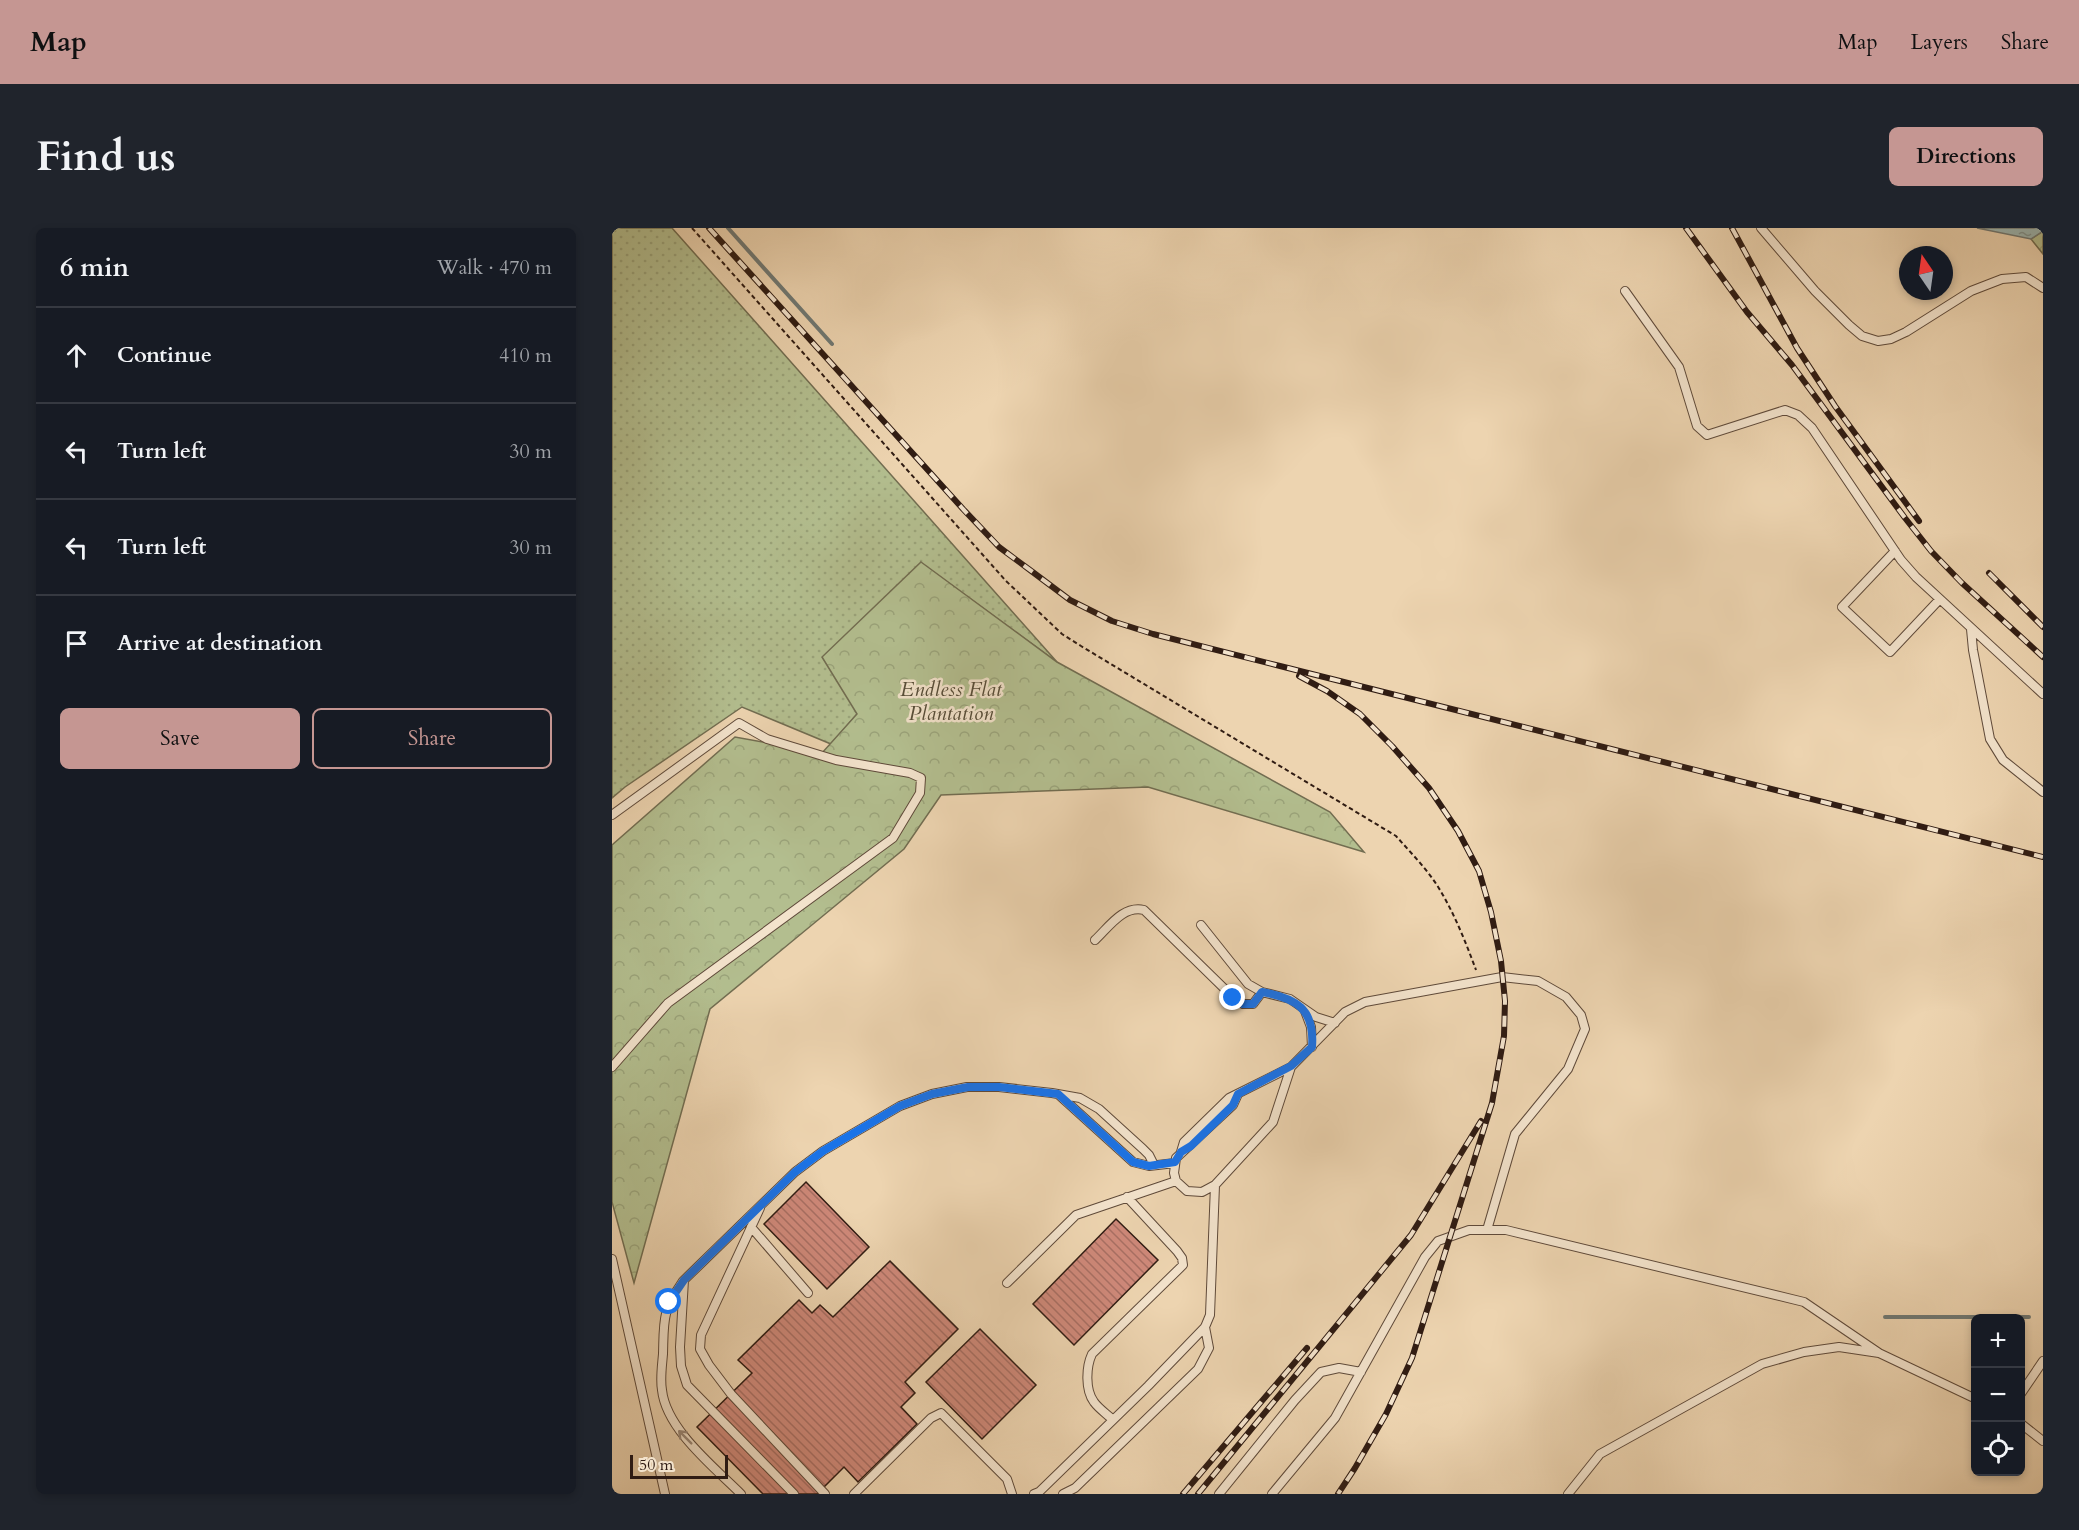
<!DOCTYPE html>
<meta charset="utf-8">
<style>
body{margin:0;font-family:Cardo,serif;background:#20242c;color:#f1f3f6}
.controls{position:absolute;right:18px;bottom:18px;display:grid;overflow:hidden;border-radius:9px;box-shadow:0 3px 9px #0003}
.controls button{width:54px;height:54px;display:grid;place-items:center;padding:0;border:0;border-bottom:2px solid #363941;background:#171b24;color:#f1f3f6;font:30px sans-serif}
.compass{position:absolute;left:1287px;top:18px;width:54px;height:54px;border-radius:50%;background:#171b24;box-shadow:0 3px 9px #0003;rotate:347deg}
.scale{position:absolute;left:18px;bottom:15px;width:98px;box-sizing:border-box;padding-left:6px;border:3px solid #301c13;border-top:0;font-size:16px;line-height:21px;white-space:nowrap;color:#301c13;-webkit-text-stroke:4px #f3e3cc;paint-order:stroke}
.stop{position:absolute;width:18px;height:18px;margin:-14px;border:4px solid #1a73e8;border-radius:50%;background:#fff}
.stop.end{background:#1a73e8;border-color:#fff;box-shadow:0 2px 6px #0008}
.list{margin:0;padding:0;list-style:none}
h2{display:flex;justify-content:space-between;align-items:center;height:78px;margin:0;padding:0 24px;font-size:26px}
h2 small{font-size:20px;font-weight:400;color:#9ea1a6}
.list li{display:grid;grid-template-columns:39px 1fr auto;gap:18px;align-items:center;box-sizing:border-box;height:96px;padding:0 24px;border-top:2px solid #363941}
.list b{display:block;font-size:22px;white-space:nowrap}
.list em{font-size:20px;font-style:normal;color:#9ea1a6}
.actions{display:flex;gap:12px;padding:18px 24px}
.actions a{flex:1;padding:14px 0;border:2px solid #c59692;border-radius:9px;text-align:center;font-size:21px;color:#c59692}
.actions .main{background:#c59692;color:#111}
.icon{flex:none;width:33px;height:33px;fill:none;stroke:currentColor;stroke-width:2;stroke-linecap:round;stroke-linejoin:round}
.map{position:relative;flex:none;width:1431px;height:1266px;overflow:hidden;border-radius:9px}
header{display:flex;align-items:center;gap:36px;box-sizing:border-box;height:84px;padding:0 30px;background:#c59692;color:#111}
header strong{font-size:28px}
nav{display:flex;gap:33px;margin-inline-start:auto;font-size:21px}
.intro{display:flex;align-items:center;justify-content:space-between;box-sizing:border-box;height:144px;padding:0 36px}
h1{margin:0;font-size:42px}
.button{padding:15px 27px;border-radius:9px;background:#c59692;color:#111;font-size:21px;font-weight:700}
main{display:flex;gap:36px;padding:0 36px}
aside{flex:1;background:#171b24;border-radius:9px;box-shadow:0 3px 9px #0003}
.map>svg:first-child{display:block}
</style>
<header>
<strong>Map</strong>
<nav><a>Map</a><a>Layers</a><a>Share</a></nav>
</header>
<div class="intro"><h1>Find us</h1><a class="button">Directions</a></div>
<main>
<aside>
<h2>6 min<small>Walk · 470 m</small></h2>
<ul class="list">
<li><svg class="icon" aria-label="ahead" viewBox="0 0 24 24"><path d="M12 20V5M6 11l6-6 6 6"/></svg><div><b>Continue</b></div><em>410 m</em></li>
<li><svg class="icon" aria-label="left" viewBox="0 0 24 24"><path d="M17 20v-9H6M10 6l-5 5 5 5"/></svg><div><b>Turn left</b></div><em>30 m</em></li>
<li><svg class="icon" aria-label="left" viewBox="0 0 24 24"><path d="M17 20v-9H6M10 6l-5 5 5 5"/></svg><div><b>Turn left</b></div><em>30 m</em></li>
<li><svg class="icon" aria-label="arrive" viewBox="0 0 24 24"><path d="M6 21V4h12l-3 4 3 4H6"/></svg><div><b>Arrive at destination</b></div></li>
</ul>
<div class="actions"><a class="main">Save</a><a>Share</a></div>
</aside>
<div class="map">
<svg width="1431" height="1266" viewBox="0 0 1431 1266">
<defs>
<pattern id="grass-dots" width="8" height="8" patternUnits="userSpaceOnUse" patternTransform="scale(1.5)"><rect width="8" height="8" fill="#b3be8f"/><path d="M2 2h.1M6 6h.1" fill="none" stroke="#9aa37a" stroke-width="1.8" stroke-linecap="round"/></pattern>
<pattern id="forest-crowns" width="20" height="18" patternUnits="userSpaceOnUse" patternTransform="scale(1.5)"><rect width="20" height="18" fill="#b3be8f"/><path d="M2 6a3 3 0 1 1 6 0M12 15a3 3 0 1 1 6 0" fill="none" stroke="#9aa37a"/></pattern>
<pattern id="water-ripples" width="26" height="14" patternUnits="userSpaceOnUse" patternTransform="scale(1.5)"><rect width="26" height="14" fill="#9bb7b4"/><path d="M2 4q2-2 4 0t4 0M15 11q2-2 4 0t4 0" fill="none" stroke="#7f9491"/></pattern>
<pattern id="building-back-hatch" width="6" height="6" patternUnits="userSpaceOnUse" patternTransform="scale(1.5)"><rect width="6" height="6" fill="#cf897a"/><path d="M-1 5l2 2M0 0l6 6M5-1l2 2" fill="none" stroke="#a86f63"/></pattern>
</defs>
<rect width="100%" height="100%" fill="#edd4b0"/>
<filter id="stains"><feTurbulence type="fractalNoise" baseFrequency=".00333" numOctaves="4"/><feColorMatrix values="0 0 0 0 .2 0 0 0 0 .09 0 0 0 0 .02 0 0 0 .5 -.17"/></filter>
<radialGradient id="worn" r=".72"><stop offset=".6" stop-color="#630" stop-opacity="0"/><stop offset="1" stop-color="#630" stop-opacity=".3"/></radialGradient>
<path fill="url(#grass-dots)" stroke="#726d51" stroke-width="1.5" d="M0,0H60L445,434L309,335L245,486L219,516L130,479L13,559L0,570Z"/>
<path fill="url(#forest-crowns)" stroke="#726d51" stroke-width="1.5" d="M1431,3V26L1419,11Z
M309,334L445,434L718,584L752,624L536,559L329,567L292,621L98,781L22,1055L0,974V617L123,509L210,525L245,486L210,429Z"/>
<path fill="url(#water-ripples)" stroke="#707974" stroke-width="1.5" d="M1365,0H1431V3L1419,11Z"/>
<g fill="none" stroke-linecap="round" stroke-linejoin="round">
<path stroke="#707974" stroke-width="4" d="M116,0L220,116
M1273,1089H1417"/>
</g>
<path fill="url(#building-back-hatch)" stroke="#301c13" stroke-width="1.5" d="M194,954L257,1019L215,1061L152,996Z
M504,991L546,1032L462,1117L421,1076Z
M278,1033L346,1101L293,1154L303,1165L289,1179L305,1196L246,1254L232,1239L205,1266H151L85,1199L140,1145L126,1132L187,1072L200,1085L208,1077L221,1089Z
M368,1101L424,1157L370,1211L314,1154Z"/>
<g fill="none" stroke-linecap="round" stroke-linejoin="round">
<defs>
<path id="service" d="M1149,0L1203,63L1237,97L1250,108L1266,113L1279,111L1294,104L1359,63L1390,51L1414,49L1431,60
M1013,63L1067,139L1085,198L1095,207L1173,182L1186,187L1200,200L1289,332L1304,349L1431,466
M1283,323L1230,379L1278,424L1327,372
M1359,401L1361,422L1378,511L1391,532L1431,564
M0,587L127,495L155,511L224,532L298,545L309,550L308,565L281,610L56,775L0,839
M589,697L636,756L650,764L678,771L704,789L723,795
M483,712C497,699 511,677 532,682L625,773L631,776H641L650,764
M693,783L699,799L700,819
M626,866L621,877L564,930L562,945L564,953L575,963L590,964L603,957L661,894L679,839L733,784L753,774L890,749L926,753L954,769L969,787L973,801L956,841L903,906L875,1002
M447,867L521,934L537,938L563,935
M569,924L572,914L617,870L679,839
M148,980L89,1107L88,1121L97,1137L119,1166L213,1266
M139,999L196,1065
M0,1031L53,1266
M71,1053C50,1084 52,1090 51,1126C50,1138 48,1151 50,1162C54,1201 102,1239 129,1266
M395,1055L464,987L564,953
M1408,1167L1431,1133
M501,1192C495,1186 487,1181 482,1174C473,1162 474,1139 480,1126L571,1037L570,1030L565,1023L515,969
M1408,1195L1431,1213
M182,1266L75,1157L69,1138L68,1119L72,1052L183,944L211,923L288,878L320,866L355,859H387L440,865L468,870L487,881L531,921L537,927L542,937
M242,1266L319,1190L329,1185L395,1251L400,1266
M422,1266L427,1264L536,1158L593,1099L598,1087L603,957
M451,1266L463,1260L586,1141L597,1120L593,1099
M607,1266L683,1172L709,1144L727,1140L749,1144
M660,1266L723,1190L813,1029L826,1013L857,1002H894L1192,1074L1267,1125
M956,1266L988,1226L1150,1136L1192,1124L1227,1119L1267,1125L1364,1171"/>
</defs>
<use href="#service" stroke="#5f4a3a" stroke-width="10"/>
<path stroke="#301c13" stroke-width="2" stroke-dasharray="4.5 3" stroke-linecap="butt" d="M80,0L394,353L450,406L469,418L784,608C799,625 816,642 828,662C843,687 854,715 864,742"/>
<use href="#service" stroke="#f3e3cc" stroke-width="8"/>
<defs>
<path id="rail" d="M97,0L351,281L387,319L422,345L458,372L500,393L541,406L668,438L1431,629
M1074,0L1135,84L1180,137L1293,290L1319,323L1350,355L1431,429
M1120,0L1185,120L1223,178L1307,293
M1377,345L1431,399
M687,448L715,463L748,486L780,518L817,560L846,603L867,643L879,684L889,733L893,773L892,808L880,875L800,1130L774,1186L743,1240L726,1266
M571,1266L695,1120
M586,1266L799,1007L869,893"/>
</defs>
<use href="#rail" stroke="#301c13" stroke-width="6"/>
<use href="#rail" stroke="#f3e3cc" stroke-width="4" stroke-dasharray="11" stroke-linecap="butt"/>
</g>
<defs><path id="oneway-shaft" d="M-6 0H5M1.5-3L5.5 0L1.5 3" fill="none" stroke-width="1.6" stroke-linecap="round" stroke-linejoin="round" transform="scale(1.5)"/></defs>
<use stroke="#9b8979" href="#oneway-shaft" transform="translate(73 1209) rotate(-135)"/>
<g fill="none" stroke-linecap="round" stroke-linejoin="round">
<path stroke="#1a73e8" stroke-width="8" d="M57,1074L72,1052L183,944L211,923L288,878L320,866L356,859H387L446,866L521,934L537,938L563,934L569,924L579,918L621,877L626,866L679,838L700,819C703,781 684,770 650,764L641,776H631L621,770"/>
</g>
<g text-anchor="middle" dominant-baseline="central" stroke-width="5" stroke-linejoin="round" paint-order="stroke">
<g font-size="21" font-style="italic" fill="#574d38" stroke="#f3e3cc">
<text x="339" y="461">Endless Flat<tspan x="339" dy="24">Plantation</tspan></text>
</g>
</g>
<rect width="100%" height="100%" filter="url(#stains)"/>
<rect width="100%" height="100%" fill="url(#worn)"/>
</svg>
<div class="controls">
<button>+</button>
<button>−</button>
<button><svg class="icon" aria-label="locate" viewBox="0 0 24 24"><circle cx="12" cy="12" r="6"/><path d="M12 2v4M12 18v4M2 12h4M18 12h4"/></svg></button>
</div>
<svg class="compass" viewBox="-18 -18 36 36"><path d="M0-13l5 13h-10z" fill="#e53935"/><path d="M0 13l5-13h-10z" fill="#9ea1a6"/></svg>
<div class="scale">50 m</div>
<div class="stop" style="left:57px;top:1074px"></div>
<div class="stop end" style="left:621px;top:770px"></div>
</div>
</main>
